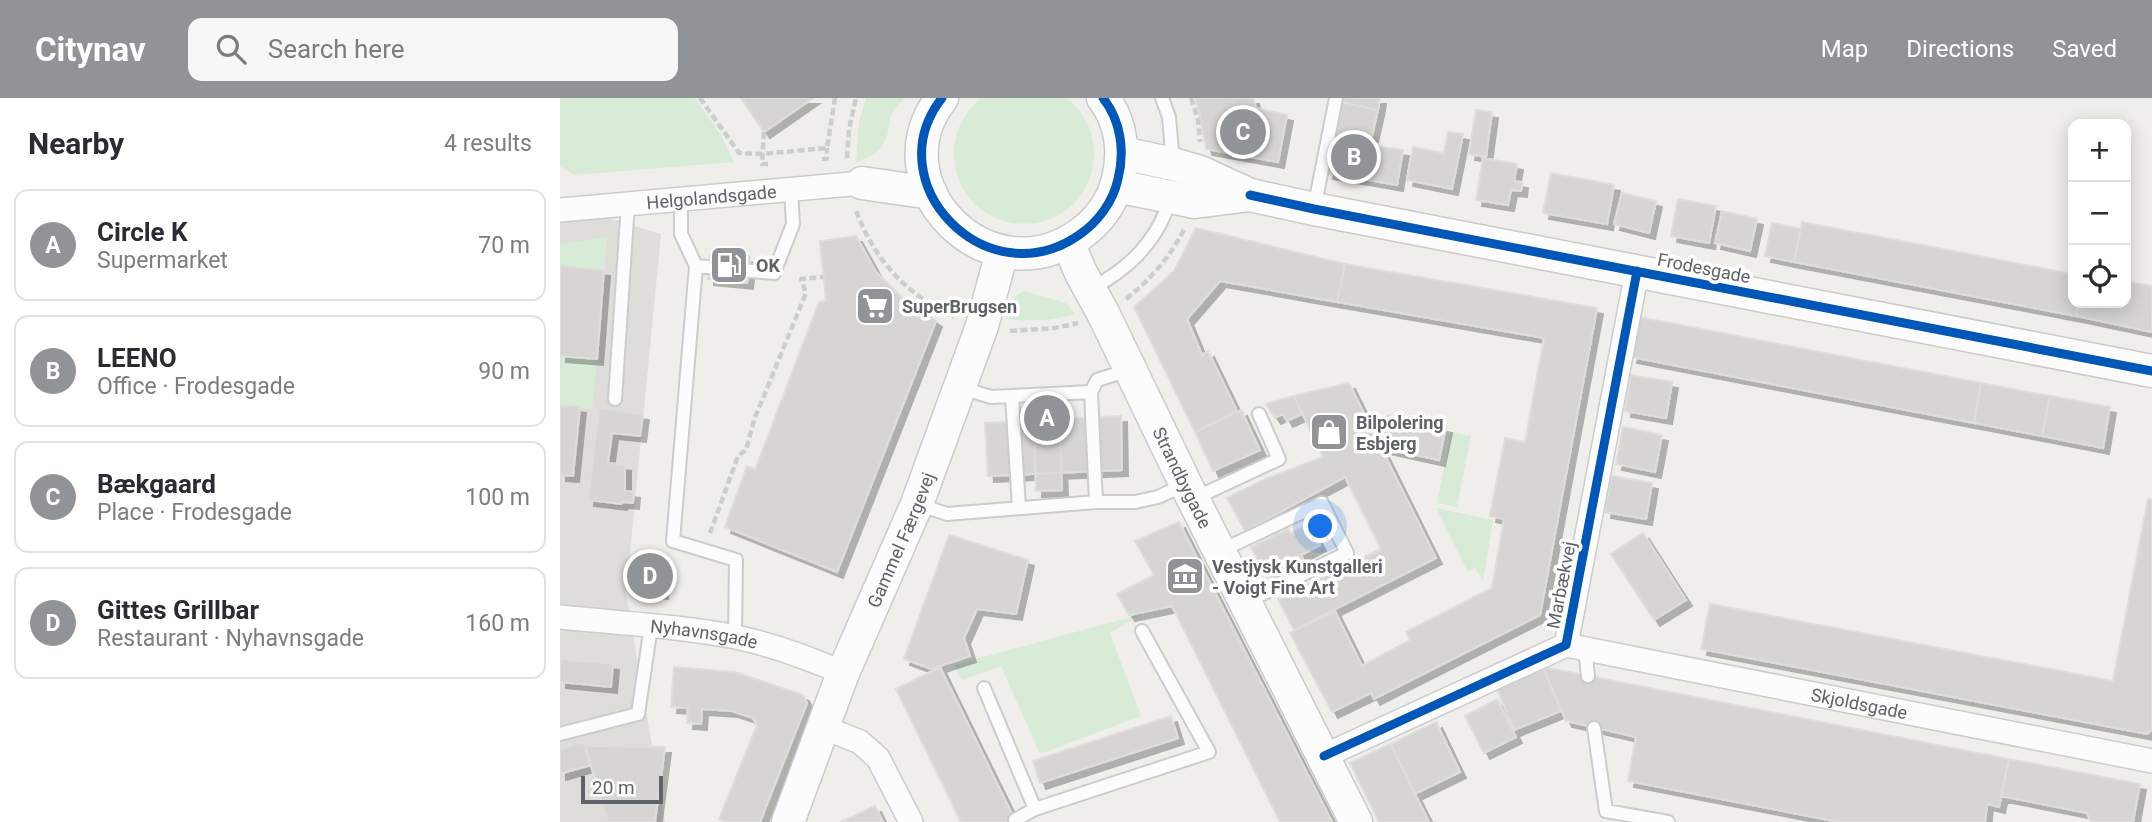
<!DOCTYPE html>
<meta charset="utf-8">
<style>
body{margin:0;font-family:Roboto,sans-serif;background:#f7f7f7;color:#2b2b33}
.controls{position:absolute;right:21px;top:21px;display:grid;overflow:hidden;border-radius:14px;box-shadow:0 4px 18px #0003}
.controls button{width:63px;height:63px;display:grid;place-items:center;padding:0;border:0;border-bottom:2px solid #e1e1e2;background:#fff;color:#2b2b33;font:35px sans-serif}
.scale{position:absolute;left:21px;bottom:18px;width:82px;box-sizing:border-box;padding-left:7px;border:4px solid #5f6368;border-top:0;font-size:19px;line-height:24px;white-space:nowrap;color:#5f6368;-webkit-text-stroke:5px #fff;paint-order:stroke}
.you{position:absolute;left:761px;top:429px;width:24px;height:24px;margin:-18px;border:5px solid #fff;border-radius:50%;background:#1a73e8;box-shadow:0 0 0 10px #1a73e833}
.badge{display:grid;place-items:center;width:46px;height:46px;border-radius:50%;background:#919496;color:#fff;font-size:23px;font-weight:700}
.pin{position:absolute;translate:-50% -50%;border:4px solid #fff;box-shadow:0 2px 7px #0006}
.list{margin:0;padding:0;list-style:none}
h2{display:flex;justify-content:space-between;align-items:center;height:91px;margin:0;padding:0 28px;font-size:30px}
h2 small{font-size:23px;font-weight:400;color:#7c7c81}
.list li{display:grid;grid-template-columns:46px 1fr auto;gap:21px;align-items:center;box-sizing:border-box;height:112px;margin:0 14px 14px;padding:0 14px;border:2px solid #e1e1e2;border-radius:14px}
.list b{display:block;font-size:26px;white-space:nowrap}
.list p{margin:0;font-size:23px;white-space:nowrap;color:#7c7c81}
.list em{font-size:23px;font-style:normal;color:#7c7c81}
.icon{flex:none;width:38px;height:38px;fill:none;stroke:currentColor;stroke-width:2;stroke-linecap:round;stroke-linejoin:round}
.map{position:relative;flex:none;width:1592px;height:724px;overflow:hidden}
header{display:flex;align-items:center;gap:42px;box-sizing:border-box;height:98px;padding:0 35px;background:#919496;color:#fff}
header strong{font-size:33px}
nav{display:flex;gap:38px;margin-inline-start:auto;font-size:24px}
.search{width:490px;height:63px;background:#f7f7f7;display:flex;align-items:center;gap:18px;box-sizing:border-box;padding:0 24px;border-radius:14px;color:#7c7c81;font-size:26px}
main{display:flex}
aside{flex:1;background:#fff}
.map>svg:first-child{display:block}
</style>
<header>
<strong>Citynav</strong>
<div class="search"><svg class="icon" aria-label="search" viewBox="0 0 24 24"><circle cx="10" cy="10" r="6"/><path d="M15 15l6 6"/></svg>Search here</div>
<nav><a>Map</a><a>Directions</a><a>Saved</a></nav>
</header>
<main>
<aside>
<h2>Nearby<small>4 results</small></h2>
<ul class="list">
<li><span class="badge">A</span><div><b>Circle K</b><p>Supermarket</p></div><em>70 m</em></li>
<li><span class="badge">B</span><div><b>LEENO</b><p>Office · Frodesgade</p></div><em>90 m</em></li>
<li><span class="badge">C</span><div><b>Bækgaard</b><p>Place · Frodesgade</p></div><em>100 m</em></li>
<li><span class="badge">D</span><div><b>Gittes Grillbar</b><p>Restaurant · Nyhavnsgade</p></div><em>160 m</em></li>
</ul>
</aside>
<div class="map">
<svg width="1592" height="724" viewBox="0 0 1592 724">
<defs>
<filter id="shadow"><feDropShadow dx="6" dy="6" stdDeviation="0" flood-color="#0004"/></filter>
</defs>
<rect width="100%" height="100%" fill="#efeeea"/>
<path fill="#dfddda" d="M0,105L101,136L66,496L105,724H0Z"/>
<path fill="#d8ebd6" d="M0,0H135L161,37L174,64L14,77L0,68Z
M306,0H346C323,16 334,26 324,45C319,56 306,60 296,65L299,24Z
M421,0H506C526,14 535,37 534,60C533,77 526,90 516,103C506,114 494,121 480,124C405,139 363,49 421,0Z
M48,139L44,172L0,168V146Z
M463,193L506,205L515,216C489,223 472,224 445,221L452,201Z
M0,258L37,261L32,311L0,307Z
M891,334L911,338L897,409L877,405Z
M876,410L933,422L923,483L915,470L908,474Z
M582,516L550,535L581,618L480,656L441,568L402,582L394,567Z"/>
<path fill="#d6d5d3" stroke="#deddd9" stroke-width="2" filter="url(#shadow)" d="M181,0H253L204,34Z
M635,0H693L696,10L727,17L718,64L646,51L639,13Z
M782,0H820L818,12L781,4Z
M781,4L818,12L812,38L795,34L793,44L774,41Z
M916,12L932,14L926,59L909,56Z
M888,34L903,36L892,91L847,82L853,49L884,55Z
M774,41L808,47L803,81L767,75Z
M808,47L843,52L837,87L803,81Z
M923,60L957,66L954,83L962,84L961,93L951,92L948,107L916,102Z
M991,75L1054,87L1047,126L983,115Z
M1062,95L1096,103L1089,135L1054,126Z
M1118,101L1156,108L1149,145L1111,138Z
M1162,113L1197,121L1190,153L1155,145Z
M1242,124L1513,176V205H1519L1516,218L1234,164Z
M1212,125L1241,131L1234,164L1205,158Z
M636,130L785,166L777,204L660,183L627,221L642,257L648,253L677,313L635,334L574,209L614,173Z
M296,138L316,174L338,196L376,223L277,474L165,429L187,368L195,372L259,204L266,203L260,143Z
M150,156L190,159L187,185L148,181Z
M785,166L1037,210L980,517L814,601L811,595L772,614L730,535L775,513L802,568L850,542L846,534L932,490L944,421L930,418L945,340L965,344L984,240L777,204Z
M0,168L44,172L37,261L0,258Z
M1566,184L1592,188V234L1516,218L1519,205H1566Z
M1079,219L1421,285L1414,325L1071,259Z
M1071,277L1112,284L1106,320L1065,313Z
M789,285L876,460L734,532L718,501L821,451L785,379L685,433L667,400L708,380L763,359L734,298Z
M1421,285L1490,298L1482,338L1414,325Z
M734,298L742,316L727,323L723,316L715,320L706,306Z
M1490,298L1550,309L1543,350L1482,338Z
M499,306L502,392L476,393L474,307Z
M0,307L20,309L13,378L0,377Z
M39,310L83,316L80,338L52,335L48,365L65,367V393L74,394L73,405L62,404L61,406L28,402Z
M681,312L700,352L653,373L635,334Z
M829,317L886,329L879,362L819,349L810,329Z
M561,318L562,372L428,378L425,325Z
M1063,329L1102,337L1095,374L1056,366Z
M1051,378L1092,385L1086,421L1045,414Z
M1588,401L1592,402V632L1587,636L1141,551L1150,506L1553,583Z
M619,424L772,724H720L612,508L569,517L557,496L594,477L575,443Z
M749,426L760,447L741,457L743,461L707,480L691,449L728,431L730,436Z
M1083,435L1126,502L1094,522L1051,456Z
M389,437L468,462L456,516L417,511L404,540L410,558L371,571L344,561Z
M78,462L105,465L102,495L75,492Z
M0,561L53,566L51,589L0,584Z
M114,569L175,574L243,597L247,605L200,724H166L159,721L197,627L193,620L172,613L142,611L141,626L127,625L128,610L111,609Z
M380,569L456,724H401L336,591Z
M983,569L1449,661L1439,709L1427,706L1425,724H1279L1068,683L1076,639L1006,623Z
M983,569L1001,613L954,632L936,589Z
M937,601L956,639L924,655L905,618Z
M611,618L618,640L480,685L473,663Z
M876,624L900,674L855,696L831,646Z
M24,644L31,667L0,676V651Z
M831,646L855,696L869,724H819L790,665Z
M25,648L105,649L95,724H48Z
M1449,661L1580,686L1573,724H1531L1527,715L1441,698Z
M315,708L323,724H281Z"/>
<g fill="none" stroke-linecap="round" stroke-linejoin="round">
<defs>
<path id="lane" d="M602,0L609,19L613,65
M121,102V136L136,168L214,175L233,126L231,92
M754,111L776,0
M136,168L113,443L176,462L175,539
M530,191C560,176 584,156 600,126C604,118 607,109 612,101
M399,289L431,299L531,294L537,282L569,272
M531,294L536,404
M452,298L459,410
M55,301L68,105
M633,401L719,361L699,316
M357,406L387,416L536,404H575L598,399L624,387
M660,453L762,405L787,455L686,504
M1025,550L1028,578
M424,590L475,711L649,654L582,533
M1034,630L1046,713L1108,724
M0,636L78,616L91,528
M455,722L475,711"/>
<g id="street">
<path id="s1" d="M0,112L302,85"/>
<path id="s2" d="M0,519C58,525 119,528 176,539C213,547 249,560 283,575"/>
<path id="s3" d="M1006,547L1592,663"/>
<path d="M263,629L300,644L318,660L351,724"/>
<path d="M764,658L1006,547L1077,173"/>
</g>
<g id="secondary">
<path d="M382,0C315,85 427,201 519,137C538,124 553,104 558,81C565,53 561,23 543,0"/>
<path d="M562,55L613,66L640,74L690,97L754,111L1592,273"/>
<path d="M302,85L371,95"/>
<path d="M557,88L635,104L690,97"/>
<path id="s4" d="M508,145L521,175L543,215L626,387L796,724"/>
<path id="s5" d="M228,724L283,575L357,406L422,228L442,154"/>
</g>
</defs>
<use href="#lane" stroke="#cbcccc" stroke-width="16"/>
<use href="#street" stroke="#cbcccc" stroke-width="26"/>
<use href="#secondary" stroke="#cacacb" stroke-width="35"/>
<path stroke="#cacfcc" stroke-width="4.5" stroke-dasharray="7 3.5" stroke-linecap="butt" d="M140,0L179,55L201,56L267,50L275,0
M631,0L638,22L640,44
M204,34L202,66H208
M287,60L289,31L296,0
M262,61H267V50
M296,113C316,164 345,195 394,219
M566,201C591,181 610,159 625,130
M450,233L495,230L518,225
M150,435L178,358L186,352L194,322L246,195L241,181L263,179"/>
<use href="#lane" stroke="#fdfcfc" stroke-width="12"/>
<use href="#street" stroke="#fdfcfc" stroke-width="23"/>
<use href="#secondary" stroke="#fdfcfc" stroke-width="32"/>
<defs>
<path id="cycleway" d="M382,0C315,85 427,201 519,137C538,124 553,104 558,81C565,53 561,23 543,0
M690,97L754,111L1592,273
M764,658L1006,547L1077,173"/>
</defs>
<use href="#cycleway" stroke="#fff" stroke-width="13"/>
<use href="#cycleway" stroke="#0057b8" stroke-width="9"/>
</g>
<defs>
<symbol id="fuel-square" viewBox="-11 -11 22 22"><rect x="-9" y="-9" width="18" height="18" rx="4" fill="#919496" stroke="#fff"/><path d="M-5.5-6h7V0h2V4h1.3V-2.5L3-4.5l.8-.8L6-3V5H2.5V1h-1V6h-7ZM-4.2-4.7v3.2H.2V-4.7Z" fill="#fff"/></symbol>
<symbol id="supermarket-square" viewBox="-11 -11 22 22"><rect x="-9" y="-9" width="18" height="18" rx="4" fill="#919496" stroke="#fff"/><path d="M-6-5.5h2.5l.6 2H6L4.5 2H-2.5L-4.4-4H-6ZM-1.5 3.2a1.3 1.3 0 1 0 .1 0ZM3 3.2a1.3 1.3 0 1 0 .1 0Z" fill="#fff"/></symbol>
<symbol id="shop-square" viewBox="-11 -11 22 22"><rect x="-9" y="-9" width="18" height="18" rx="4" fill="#919496" stroke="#fff"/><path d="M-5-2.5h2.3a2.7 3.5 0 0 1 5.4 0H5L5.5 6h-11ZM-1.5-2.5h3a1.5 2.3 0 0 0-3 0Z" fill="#fff"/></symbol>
<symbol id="museum-square" viewBox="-11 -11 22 22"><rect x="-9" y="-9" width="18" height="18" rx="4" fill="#919496" stroke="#fff"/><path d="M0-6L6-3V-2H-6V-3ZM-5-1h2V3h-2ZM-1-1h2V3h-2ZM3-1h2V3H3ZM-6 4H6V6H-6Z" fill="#fff"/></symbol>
</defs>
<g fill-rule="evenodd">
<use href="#fuel-square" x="147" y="145" width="44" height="44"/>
<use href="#supermarket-square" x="293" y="186" width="44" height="44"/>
<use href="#shop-square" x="747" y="312" width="44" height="44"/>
<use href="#museum-square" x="603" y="456" width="44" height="44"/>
</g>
<g text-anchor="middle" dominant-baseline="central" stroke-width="7" stroke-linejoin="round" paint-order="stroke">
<g font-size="18" fill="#5f6368" stroke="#fff">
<text stroke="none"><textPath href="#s1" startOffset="152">Helgolandsgade</textPath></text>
<text transform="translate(1144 170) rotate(11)">Frodesgade</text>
<text stroke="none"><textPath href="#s4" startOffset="261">Strandbygade</textPath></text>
<text stroke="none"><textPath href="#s5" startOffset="304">Gammel Færgevej</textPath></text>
<text transform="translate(1001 487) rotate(-79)">Marbækvej</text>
<text stroke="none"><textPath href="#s2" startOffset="145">Nyhavnsgade</textPath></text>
<text stroke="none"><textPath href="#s3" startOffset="299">Skjoldsgade</textPath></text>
</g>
<g font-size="18" font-weight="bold" fill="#5f6368" stroke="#fff" text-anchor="start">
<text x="196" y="167">OK</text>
<text x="342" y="208">SuperBrugsen</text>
<text x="796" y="324">Bilpolering<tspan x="796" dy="21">Esbjerg</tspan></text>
<text x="652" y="468">Vestjysk Kunstgalleri<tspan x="652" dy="21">- Voigt Fine Art</tspan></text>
</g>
</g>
</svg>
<div class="controls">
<button>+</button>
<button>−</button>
<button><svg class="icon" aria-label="locate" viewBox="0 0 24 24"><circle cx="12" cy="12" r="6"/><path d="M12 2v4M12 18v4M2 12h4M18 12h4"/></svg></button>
</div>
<div class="scale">20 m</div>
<div class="you"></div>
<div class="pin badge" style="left:487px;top:320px">A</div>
<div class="pin badge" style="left:794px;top:59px">B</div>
<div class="pin badge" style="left:683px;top:34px">C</div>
<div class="pin badge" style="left:90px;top:478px">D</div>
</div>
</main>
